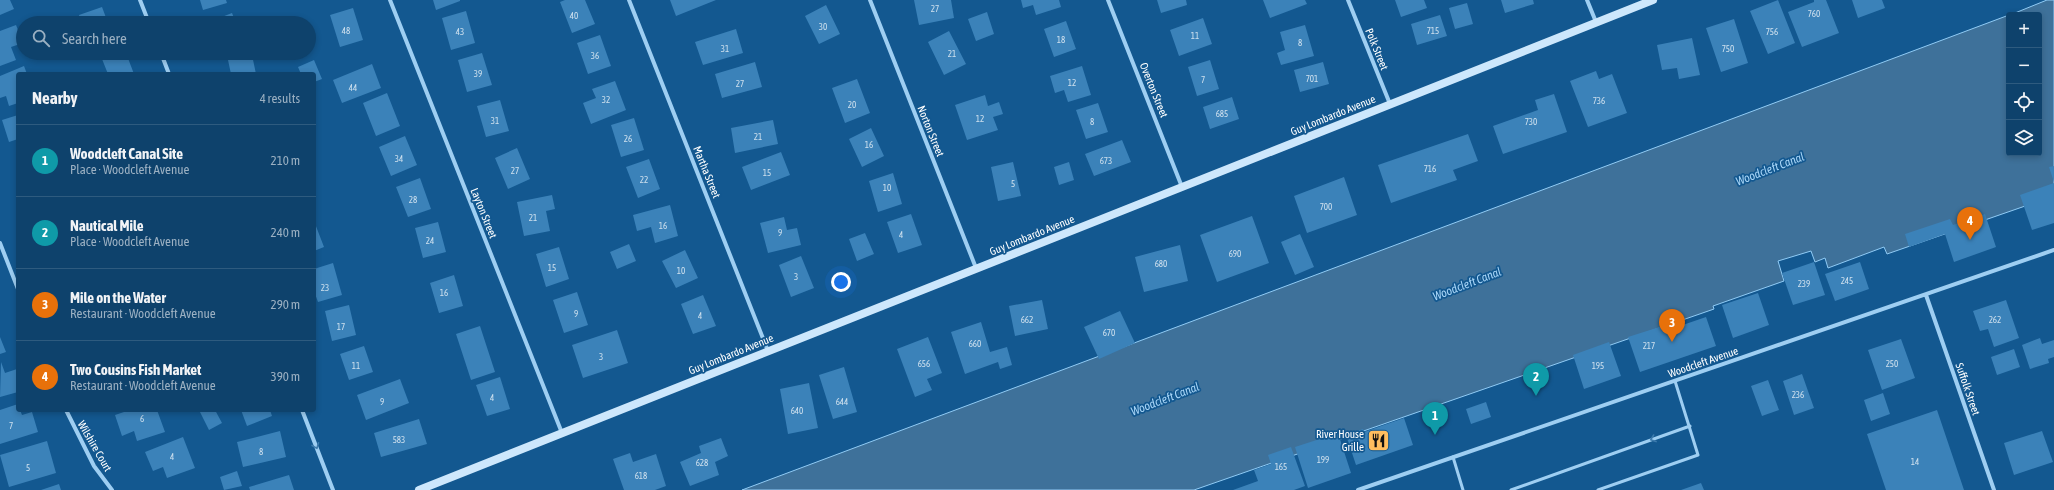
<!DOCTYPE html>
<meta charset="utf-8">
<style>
body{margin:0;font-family:"Asap Condensed",sans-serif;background:#1c4d74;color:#f1f3f6}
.controls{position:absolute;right:12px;top:12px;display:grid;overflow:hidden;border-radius:4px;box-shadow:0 2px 6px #0003}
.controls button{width:36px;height:36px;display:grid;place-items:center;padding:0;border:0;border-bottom:1px solid #2e5b7f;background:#0e426c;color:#f1f3f6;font:20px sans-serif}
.you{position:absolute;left:841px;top:282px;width:14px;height:14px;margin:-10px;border:3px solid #fff;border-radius:50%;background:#1a73e8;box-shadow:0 0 0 6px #1a73e833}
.badge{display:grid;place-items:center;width:26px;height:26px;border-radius:50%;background:#e797bd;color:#fff;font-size:13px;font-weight:700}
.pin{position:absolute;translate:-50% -33px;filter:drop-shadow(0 1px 2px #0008)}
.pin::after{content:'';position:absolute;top:21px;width:14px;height:12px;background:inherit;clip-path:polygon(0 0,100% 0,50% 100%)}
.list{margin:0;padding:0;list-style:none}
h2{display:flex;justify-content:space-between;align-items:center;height:52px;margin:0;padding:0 16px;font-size:17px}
h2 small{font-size:13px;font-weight:400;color:#9bb0c2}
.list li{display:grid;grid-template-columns:26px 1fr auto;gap:12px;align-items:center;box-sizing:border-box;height:72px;padding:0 16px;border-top:1px solid #2e5b7f}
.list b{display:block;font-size:15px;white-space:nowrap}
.list p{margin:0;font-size:13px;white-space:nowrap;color:#9bb0c2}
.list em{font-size:13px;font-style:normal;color:#9bb0c2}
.icon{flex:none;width:22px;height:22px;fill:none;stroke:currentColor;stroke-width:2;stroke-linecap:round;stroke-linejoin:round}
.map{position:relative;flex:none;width:2054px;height:490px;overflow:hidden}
.search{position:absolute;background:#0e426c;box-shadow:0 2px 6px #0003;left:16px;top:16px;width:300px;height:44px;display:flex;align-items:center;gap:10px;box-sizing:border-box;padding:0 14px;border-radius:22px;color:#9bb0c2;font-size:15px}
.panel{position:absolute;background:#0e426c;box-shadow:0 2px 6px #0003;left:16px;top:72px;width:300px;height:340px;border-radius:4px}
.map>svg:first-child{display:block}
</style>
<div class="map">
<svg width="2054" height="490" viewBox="0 0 2054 490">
<rect width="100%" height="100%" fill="#135890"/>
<path fill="#3e719a" stroke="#90cbf5" d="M2047,0H2054V196L1887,254L1884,247L1828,268L1825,258L1815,262L1811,251L1778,261L1784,281L1713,306L1714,309L1194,490H742L2009,15V153H2039V15H2010Z"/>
<path fill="#3b82b9" d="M0,0H10L14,9L0,15Z
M200,0H226L227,3L203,10Z
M433,0H460V1L436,10Z
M565,0H585L595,24L572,33L560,2Z
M670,0H716L676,16Z
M914,0H951L954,18L919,25Z
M1021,0H1059L1061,7L1036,15L1033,5L1023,8Z
M1157,0H1186L1187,5L1161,13Z
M1263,0H1305L1307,4L1270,18Z
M1395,0H1424L1427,8L1401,17Z
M1501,0H1533L1534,4L1505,13Z
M1778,0L1795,43L1768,54L1750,11Z
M1814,0H1826L1839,33L1802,47L1788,12L1814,2Z
M1852,0H1882L1885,8L1858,18Z
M1467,3L1473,24L1455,29L1449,8Z
M826,5L840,34L819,44L805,16Z
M102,7L108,23H81L79,15Z
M353,8L363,40L340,47L330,15Z
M466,11L475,43L451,50L442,18Z
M987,12L994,34L976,41L968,19Z
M232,13L236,23H210L209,22Z
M1440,15L1447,36L1417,45L1411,24Z
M1203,18L1212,44L1179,56L1170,30Z
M1734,19L1748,63L1721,72L1706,28Z
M1066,21L1076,49L1054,57L1044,29Z
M16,25L23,43L11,47L16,60L0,66V31Z
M1305,25L1314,56L1281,65L1277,53L1285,50L1280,32Z
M736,29L743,53L703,65L695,42Z
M949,31L966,64L944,75L928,42Z
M600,35L611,66L588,74L577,43Z
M1692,38L1700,75L1679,79L1677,68L1662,70L1657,45Z
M118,53H126L134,74H108L102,59Z
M482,53L492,85L467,92L458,60Z
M252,55L256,74H231L228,60Z
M314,60L322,79L314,82V74H301L298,67Z
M1210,60L1219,89L1197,96L1188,67Z
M755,62L762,87L722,98L715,74Z
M1323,62L1329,84L1300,92L1294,70Z
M372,64L381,88L342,103L333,80Z
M24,66L27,74H18V103L9,106L6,96L0,98V76Z
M1082,66L1091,95L1068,102L1064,90L1055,93L1050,76Z
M1596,71L1599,79L1612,74L1627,113L1588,127L1570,81Z
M857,79L870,113L845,123L832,88Z
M615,81L626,110L591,124L583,103L596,98L592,89Z
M387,93L400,126L376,136L363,103Z
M1554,94L1567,132L1503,154L1493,126L1538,110L1535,100Z
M985,95L988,106L999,102L1003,114L993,117L998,130L967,140L955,105Z
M1232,97L1239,119L1210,129L1203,107Z
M500,100L509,131L486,137L477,106Z
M1098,103L1108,132L1086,139L1076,110Z
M18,115V139L9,142L2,120Z
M634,118L644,150L621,157L611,125Z
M773,120L778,144L735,153L731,128Z
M871,128L884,156L862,167L849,139Z
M1468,134L1478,161L1453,170L1457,180L1391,203L1378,165Z
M405,136L417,165L391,176L379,147Z
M1122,140L1131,162L1094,176L1085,154Z
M517,148L530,179L508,189L495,158Z
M781,152L790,175L751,190L742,167Z
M649,159L660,189L638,198L626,167Z
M1013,162L1021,196L998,201L991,167Z
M1069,162L1074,180L1059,185L1054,167Z
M2054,166V182L2049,167Z
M893,173L902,204L878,212L869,181Z
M1344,177L1357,215L1307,233L1294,196Z
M420,178L431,209L408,217L396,187Z
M2054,183V223L2032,230L2020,195Z
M552,195L555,209L546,211L550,231L524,236L517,202Z
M670,205L678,236L655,243L651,227L637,231L633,215Z
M911,214L922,245L898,253L887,222Z
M1985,214L1996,247L1954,262L1945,234L1909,247L1905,234L1950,219L1953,225Z
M1252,216L1269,263L1217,282L1200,235Z
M784,217L787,230L797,228L801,245L768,253L760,223Z
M314,221L324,247L314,251Z
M438,222L446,252L423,258L415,228Z
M865,233L874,254L857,261L849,239Z
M1300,234L1314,267L1295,275L1281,242Z
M629,244L636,261L617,269L610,252Z
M1180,245L1188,281L1144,292L1135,257Z
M559,247L569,279L546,287L536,254Z
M685,250L698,278L676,288L662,261Z
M801,256L814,288L791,297L779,265Z
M1814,262L1825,295L1793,305L1782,273Z
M1860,262L1869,289L1835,301L1825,274Z
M333,263L342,295L318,302L314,291V269Z
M454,275L463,306L439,313L430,283Z
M577,292L588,325L564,333L553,300Z
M1758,293L1769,325L1733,338L1722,305Z
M703,295L716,326L693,334L681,304Z
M1042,300L1048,329L1015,336L1009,306Z
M2006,300L2019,338L1994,347L1988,329L1980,331L1973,311Z
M349,305L356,335L332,341L325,311Z
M1120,311L1135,343L1099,359L1084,327Z
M1706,317L1716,346L1640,372L1628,337L1669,324L1671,329Z
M981,322L990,352L1007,347L1012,365L1000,369L998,362L965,374L951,332Z
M480,326L495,372L471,380L456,334Z
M617,330L628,363L583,378L572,345Z
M0,337L6,352L0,354Z
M928,337L942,373L927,379L932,390L915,397L897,349Z
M2040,338L2042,344L2054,340V357L2048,359L2049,363L2030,369L2022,345Z
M1901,339L1915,378L1882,390L1868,350Z
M1609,342L1621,376L1584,389L1573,355Z
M364,346L373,372L349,380L340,354Z
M2014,349L2020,367L1997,375L1991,357Z
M1,362L5,373L17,369L18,392L0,397Z
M844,367L857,412L833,419L819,375Z
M1802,374L1814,408L1794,415L1783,381Z
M500,377L510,409L487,416L476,385Z
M400,379L409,403L366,420L357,395Z
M1768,380L1779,410L1762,416L1751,386Z
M809,383L818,428L788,434L780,389Z
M1883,393L1890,414L1871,421L1864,400Z
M1486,402L1491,417L1471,424L1466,409Z
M18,404V410H20L22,415L32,412L38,432L0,444V410Z
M130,410H157L165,432L137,441L134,431L122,436L115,415Z
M204,410H215L222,423L209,430L200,412Z
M241,410H270L272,416L247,426Z
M1937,410L1964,490H1886L1867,434Z
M1404,418L1413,445L1356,465L1346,435L1363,429L1364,432Z
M419,419L427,444L381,457L374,433Z
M280,431L286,457L243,467L237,442Z
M2042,431L2053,462L2014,475L2004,443Z
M1338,433L1351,473L1308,488L1295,447Z
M183,437L195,468L167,478L163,467L153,471L145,452Z
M721,438L728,456L715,462L719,475L690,486L680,462L701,453L699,446Z
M47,441L56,473L9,487L0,455Z
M1291,447L1305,486L1294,490H1233L1258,481L1254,470L1271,464L1268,455Z
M630,453L633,462L656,454L666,486L655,490H624L613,459Z
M237,471L242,486L224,490L220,477Z
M289,475L294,490H250L249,487Z
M1701,483L1704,490H1681Z
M59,484L61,490H41Z"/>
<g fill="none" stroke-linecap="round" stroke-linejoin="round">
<path stroke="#9ecef2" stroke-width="3" d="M1453,457L1463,490
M1511,490L1690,426
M1598,490L1698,455L1675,381"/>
<path stroke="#9ecef2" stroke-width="4" d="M140,0L149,23
M390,0L562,433
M629,0L768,351
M870,0L976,268
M1108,0L1182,187
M1348,0L1390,104
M1587,0L1596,22
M161,53L169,74
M0,243L18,289
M1926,295L1994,490
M66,410L94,466L112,490
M302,410L333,490
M1358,490L2054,250"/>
<path stroke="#cde7fc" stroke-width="8" d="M419,490L1653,0"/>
</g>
<defs><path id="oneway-chevron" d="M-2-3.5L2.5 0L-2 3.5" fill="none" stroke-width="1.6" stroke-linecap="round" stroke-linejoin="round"/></defs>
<g stroke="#3d7bad">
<use href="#oneway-chevron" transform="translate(1653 439) rotate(160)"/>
<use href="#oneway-chevron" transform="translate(316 446) rotate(68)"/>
</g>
<defs>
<symbol id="restaurant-square" viewBox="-11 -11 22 22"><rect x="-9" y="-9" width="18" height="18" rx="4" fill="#ffbe5f" stroke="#135890"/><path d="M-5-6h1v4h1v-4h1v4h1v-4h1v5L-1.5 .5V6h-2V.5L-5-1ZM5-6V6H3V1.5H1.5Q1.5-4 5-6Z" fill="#111"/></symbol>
</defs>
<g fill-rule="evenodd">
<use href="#restaurant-square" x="1366" y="428" width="25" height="25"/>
</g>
<g text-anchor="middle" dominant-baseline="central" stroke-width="3.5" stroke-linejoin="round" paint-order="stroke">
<g font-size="9" fill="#cee0ee">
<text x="935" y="9">27</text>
<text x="1814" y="14">760</text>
<text x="574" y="16">40</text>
<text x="823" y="27">30</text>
<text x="346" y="31">48</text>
<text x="1433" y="31">715</text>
<text x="460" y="32">43</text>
<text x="1772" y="32">756</text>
<text x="1195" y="36">11</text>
<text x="1061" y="40">18</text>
<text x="1300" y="43">8</text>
<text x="725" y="49">31</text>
<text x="1728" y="49">750</text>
<text x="952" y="54">21</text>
<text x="595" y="56">36</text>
<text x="478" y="74">39</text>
<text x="1312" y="79">701</text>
<text x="1203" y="80">7</text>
<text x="1072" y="83">12</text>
<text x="740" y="84">27</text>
<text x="353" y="88">44</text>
<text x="606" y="100">32</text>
<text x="1599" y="101">736</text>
<text x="852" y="105">20</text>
<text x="1222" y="114">685</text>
<text x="980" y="119">12</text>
<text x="495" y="121">31</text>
<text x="1092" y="122">8</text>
<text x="1531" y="122">730</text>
<text x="758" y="137">21</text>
<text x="628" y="139">26</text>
<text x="869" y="145">16</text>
<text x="399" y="159">34</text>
<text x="1106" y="161">673</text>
<text x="1430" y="169">716</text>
<text x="515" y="171">27</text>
<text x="767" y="173">15</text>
<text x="644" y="180">22</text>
<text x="1013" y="184">5</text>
<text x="887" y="188">10</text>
<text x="413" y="200">28</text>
<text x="1326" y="207">700</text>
<text x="533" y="218">21</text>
<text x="663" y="226">16</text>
<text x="780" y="233">9</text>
<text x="901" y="235">4</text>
<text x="430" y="241">24</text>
<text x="1235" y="254">690</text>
<text x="1161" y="264">680</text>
<text x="552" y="268">15</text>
<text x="681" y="271">10</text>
<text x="796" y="277">3</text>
<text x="1847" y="281">245</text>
<text x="1804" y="284">239</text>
<text x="325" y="288">23</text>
<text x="444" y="293">16</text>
<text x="576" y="314">9</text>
<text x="700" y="316">4</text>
<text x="1027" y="320">662</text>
<text x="1995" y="320">262</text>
<text x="341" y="327">17</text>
<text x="1109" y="333">670</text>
<text x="975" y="344">660</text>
<text x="1649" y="346">217</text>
<text x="601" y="357">3</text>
<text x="924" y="364">656</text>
<text x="1892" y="364">250</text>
<text x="356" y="366">11</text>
<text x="1598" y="366">195</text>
<text x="1798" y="395">236</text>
<text x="492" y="398">4</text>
<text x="382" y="402">9</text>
<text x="842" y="402">644</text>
<text x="797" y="411">640</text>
<text x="142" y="419">6</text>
<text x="11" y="426">7</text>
<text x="399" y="440">583</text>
<text x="261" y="452">8</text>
<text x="172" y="457">4</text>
<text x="1323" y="460">199</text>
<text x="1915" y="462">14</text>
<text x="702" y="463">628</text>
<text x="1281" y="467">165</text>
<text x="28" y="468">5</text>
<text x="641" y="476">618</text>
</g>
<g font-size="11" fill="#fff" stroke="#135890">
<text transform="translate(1377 49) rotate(68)">Polk Street</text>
<text transform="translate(1154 90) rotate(68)">Overton Street</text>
<text transform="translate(1333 115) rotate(-22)">Guy Lombardo Avenue</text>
<text transform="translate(931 131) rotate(68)">Norton Street</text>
<text transform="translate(707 172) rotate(68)">Martha Street</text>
<text transform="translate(484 213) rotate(68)">Layton Street</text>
<text transform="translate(1032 235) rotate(-22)">Guy Lombardo Avenue</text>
<text transform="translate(731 354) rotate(-22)">Guy Lombardo Avenue</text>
<text transform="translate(1703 362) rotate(-19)">Woodcleft Avenue</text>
<text transform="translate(1968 389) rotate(71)">Suffolk Street</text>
<text transform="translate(95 446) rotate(60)">Wilshire Court</text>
</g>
<g font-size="11" fill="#fff" stroke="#135890" text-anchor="end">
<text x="1364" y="434">River House<tspan x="1364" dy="13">Grille</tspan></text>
</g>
<g font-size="12" font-style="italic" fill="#aad7f9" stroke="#135890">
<text transform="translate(1770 169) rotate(-21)">Woodcleft Canal</text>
<text transform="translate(1467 284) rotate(-21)">Woodcleft Canal</text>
<text transform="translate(1165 399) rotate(-21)">Woodcleft Canal</text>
</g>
</g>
</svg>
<div class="controls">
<button>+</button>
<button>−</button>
<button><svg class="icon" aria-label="locate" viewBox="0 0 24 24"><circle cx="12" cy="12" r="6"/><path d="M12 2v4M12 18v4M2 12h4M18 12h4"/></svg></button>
<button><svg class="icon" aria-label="layers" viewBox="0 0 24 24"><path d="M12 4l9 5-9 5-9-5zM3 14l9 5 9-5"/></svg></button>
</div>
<div class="you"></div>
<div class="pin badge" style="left:1435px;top:435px;background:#0f9aa8">1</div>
<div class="pin badge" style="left:1536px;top:396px;background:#0f9aa8">2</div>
<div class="pin badge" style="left:1672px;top:342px;background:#e8710a">3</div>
<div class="pin badge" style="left:1970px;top:240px;background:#e8710a">4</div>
<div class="search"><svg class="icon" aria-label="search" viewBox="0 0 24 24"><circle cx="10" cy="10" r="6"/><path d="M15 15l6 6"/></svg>Search here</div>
<section class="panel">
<h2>Nearby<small>4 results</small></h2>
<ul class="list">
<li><span class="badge" style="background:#0f9aa8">1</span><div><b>Woodcleft Canal Site</b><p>Place · Woodcleft Avenue</p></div><em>210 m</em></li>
<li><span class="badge" style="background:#0f9aa8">2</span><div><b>Nautical Mile</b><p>Place · Woodcleft Avenue</p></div><em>240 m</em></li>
<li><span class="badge" style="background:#e8710a">3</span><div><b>Mile on the Water</b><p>Restaurant · Woodcleft Avenue</p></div><em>290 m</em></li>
<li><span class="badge" style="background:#e8710a">4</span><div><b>Two Cousins Fish Market</b><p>Restaurant · Woodcleft Avenue</p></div><em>390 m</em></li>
</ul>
</section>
</div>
